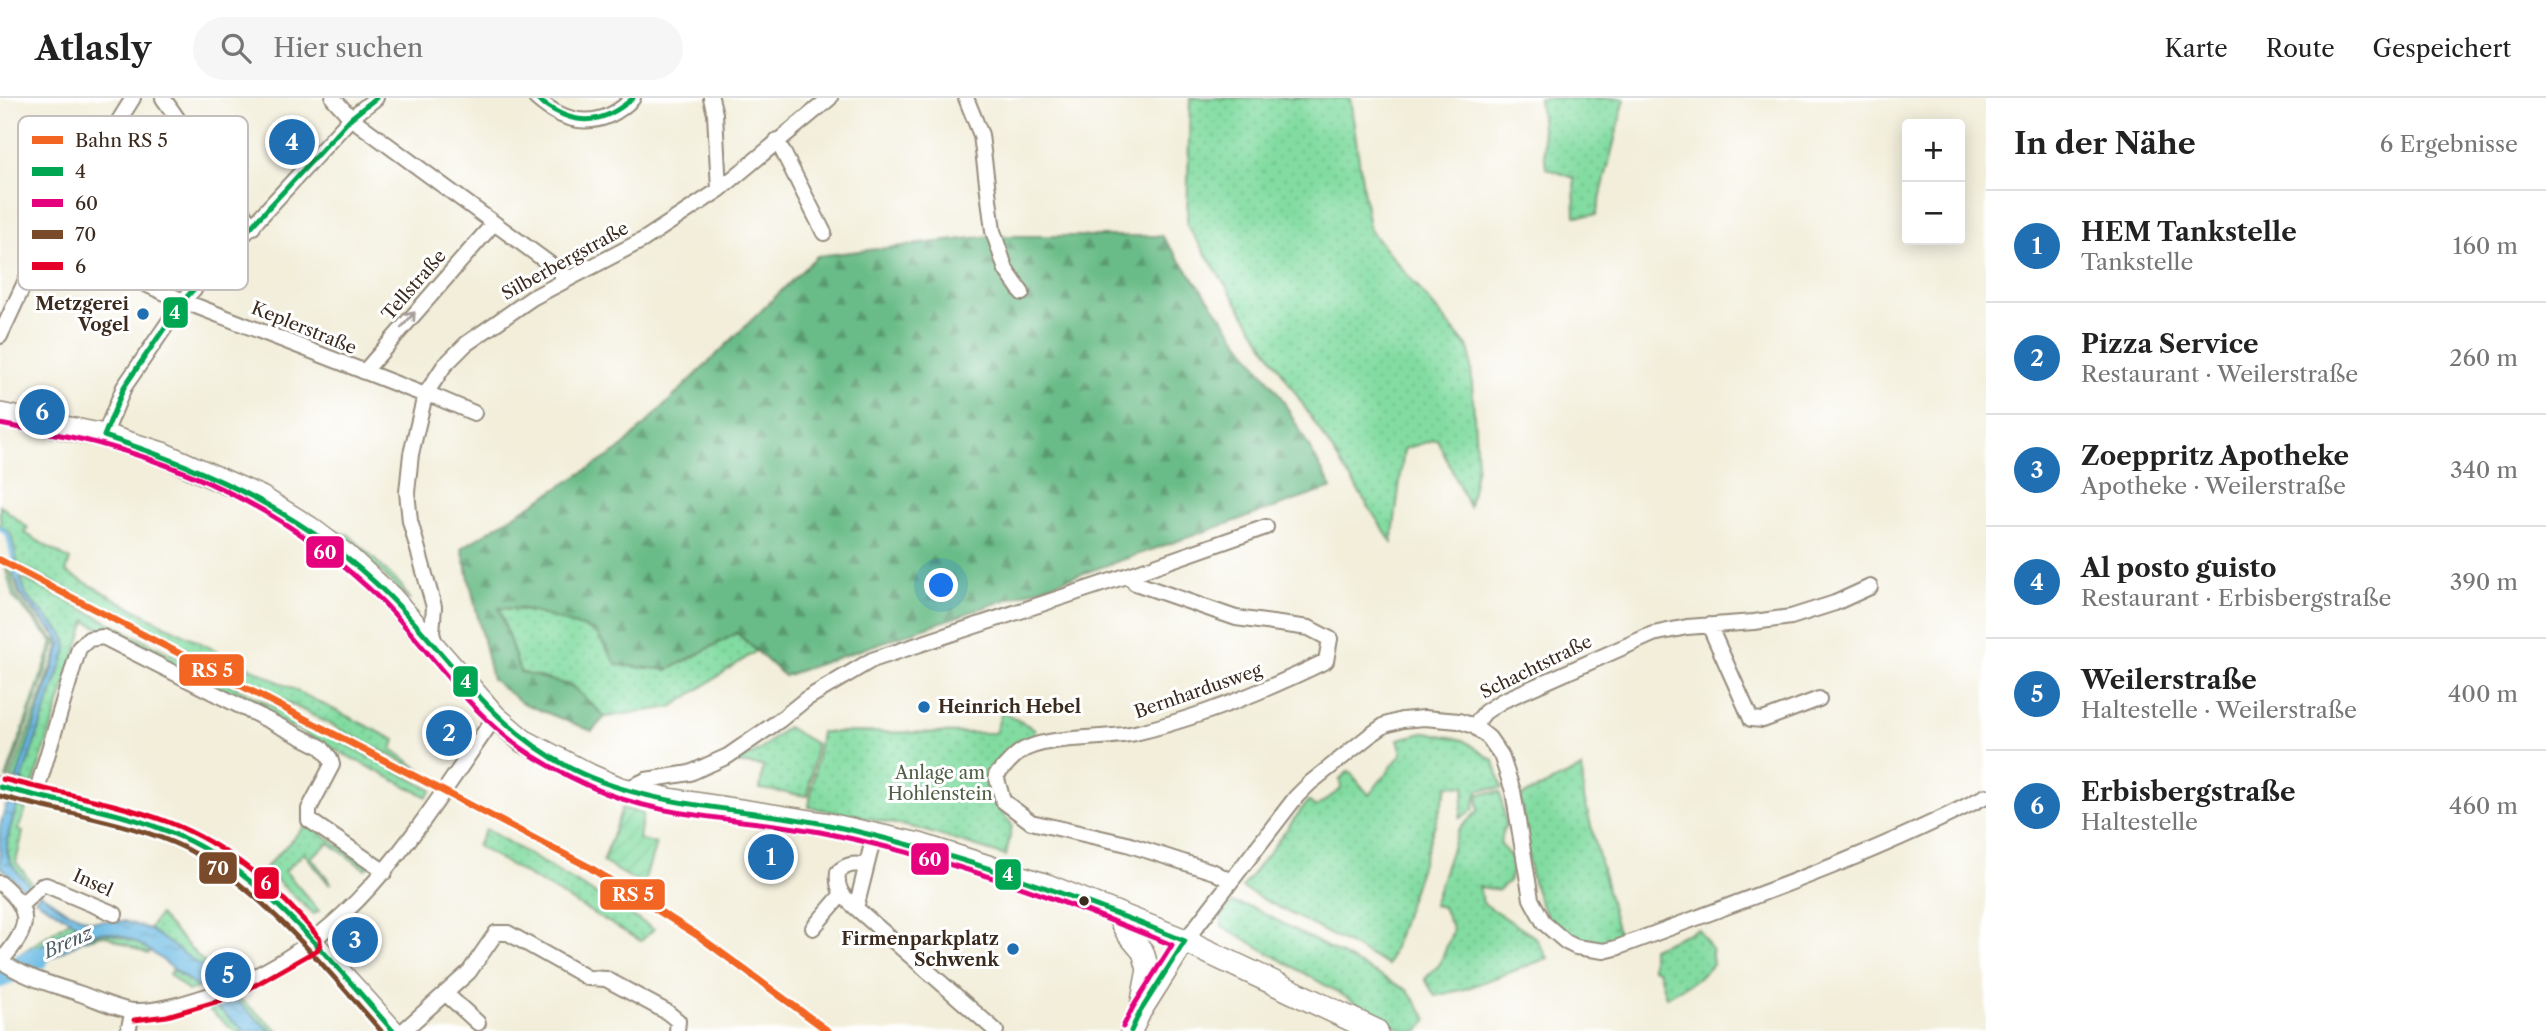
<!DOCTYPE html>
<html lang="de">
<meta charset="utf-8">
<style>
body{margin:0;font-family:"Libre Caslon Text",serif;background:#f6f6f6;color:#222}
.controls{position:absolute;right:21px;top:21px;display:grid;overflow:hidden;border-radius:7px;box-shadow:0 4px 18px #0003}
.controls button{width:63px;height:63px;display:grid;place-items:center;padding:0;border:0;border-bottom:2px solid #e0e0e0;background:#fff;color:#222;font:35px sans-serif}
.you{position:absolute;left:942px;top:488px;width:24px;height:24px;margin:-18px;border:5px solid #fff;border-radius:50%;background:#1a73e8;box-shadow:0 0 0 10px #1a73e833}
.badge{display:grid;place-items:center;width:46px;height:46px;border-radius:50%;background:#1f6fb2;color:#fff;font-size:23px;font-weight:700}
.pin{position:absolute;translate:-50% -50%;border:4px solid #fff;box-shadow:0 2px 7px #0006}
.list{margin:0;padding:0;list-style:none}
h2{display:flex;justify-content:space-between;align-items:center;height:91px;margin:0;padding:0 28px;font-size:30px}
h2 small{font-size:23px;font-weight:400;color:#767676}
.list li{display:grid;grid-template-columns:46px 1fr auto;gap:21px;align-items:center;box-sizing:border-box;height:112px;padding:0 28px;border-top:2px solid #e0e0e0}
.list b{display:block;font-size:26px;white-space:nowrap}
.list p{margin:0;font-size:23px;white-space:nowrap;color:#767676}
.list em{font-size:23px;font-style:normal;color:#767676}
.icon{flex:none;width:38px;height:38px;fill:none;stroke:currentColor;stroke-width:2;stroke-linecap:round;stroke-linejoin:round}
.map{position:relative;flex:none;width:1986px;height:933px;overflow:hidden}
header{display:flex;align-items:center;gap:42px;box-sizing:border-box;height:98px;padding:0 35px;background:#fff;border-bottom:2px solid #e0e0e0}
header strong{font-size:33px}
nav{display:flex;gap:38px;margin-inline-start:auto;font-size:24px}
.search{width:490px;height:63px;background:#f6f6f6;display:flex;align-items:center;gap:18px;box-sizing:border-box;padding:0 24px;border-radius:38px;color:#767676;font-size:26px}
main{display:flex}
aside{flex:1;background:#fff}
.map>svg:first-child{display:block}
</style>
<header>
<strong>Atlasly</strong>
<div class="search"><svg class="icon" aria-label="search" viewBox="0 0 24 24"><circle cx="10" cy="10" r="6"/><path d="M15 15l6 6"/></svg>Hier suchen</div>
<nav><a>Karte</a><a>Route</a><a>Gespeichert</a></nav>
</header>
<main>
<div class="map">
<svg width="1986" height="933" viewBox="0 0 1986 933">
<defs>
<pattern id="grass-dots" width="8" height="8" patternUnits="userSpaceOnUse" patternTransform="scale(1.75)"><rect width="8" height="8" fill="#82dca1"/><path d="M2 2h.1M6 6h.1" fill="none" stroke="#71bd8a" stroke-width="1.8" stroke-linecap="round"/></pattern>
<pattern id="forest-firs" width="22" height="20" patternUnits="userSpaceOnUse" patternTransform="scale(1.75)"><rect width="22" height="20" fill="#69bc87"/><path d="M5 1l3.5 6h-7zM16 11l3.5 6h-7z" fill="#58996e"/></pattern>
<pattern id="garden-furrows" width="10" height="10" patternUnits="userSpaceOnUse" patternTransform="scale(1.75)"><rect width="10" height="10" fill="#82dca1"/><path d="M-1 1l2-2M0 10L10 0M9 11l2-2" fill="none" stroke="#71bd8a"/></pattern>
<pattern id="water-ripples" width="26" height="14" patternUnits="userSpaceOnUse" patternTransform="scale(1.75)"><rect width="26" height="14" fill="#68b9e3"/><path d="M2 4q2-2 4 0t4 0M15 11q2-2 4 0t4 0" fill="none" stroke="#5797b7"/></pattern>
</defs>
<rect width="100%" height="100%" fill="#fff"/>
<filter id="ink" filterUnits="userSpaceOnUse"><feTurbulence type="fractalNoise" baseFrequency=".0143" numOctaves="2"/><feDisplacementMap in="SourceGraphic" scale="14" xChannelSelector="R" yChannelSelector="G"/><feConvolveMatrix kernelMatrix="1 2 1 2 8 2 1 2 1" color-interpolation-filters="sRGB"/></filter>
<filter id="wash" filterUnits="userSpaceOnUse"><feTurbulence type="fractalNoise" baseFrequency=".00686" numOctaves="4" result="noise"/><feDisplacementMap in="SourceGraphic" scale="28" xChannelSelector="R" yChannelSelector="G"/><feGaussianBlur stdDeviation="1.57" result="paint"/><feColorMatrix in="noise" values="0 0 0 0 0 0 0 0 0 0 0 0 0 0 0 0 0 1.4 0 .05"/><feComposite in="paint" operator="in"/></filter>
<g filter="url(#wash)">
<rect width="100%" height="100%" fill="#f2eeda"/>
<path fill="url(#grass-dots)" stroke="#5e8360" stroke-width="2" d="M1190,0H1350L1369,131L1470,252L1477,367L1469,409L1437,341L1404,351L1392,445L1187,127Z
M1539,0H1625L1596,117L1575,118L1574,80L1546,70Z
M0,407L28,430L25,435L70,462L66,474L147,518L395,642L392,651L427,676L18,466L11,436L0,427Z
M331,432L349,437L401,487L410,503L379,472Z
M6,471L10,473L16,498L56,544L8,681L6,680L53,544L13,499Z
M13,475L15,476C21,506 39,519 59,540L61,546L16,682L11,681L59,549L56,538L19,497Z
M20,479L312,628L432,692L427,699L86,523L33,687L21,684L67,551L64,537L27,499Z
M499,510C562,513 613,542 668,572L737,535L756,553L672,609L605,619L572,588L520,574Z
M1002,614L1035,631L1033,641L1016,648L989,670L993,703L1012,727L1006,758L916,730L809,709L821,634L995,635Z
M787,629L816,646L808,698L760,691L763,668L735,665L759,653Z
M1427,634L1463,642L1494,663L1502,690L1478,692L1473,712L1460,720L1465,688L1448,687L1388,867L1242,790L1308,703L1316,709L1341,691L1340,681L1349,673L1369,697L1402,655L1398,641Z
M1582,670L1584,700L1620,843C1607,847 1597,847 1583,844C1526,830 1528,746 1520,699Z
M1500,694L1506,725L1500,745L1515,765L1509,783L1499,792L1479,789L1483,805L1536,840L1548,860L1465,891L1435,898L1425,881L1440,866L1453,832L1443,809L1433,807L1458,732L1478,713V696Z
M17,708L26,711L18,732L23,734L16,764L32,785V790C0,757 3,752 17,708Z
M307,726L369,768L365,771L329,745L311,759L331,785L329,786L304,755L285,773L319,813L314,816L264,771Z
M486,731L654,831L641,843L477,748Z
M1232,805L1252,809L1407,892L1428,921L1419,933H1405L1222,828V817Z
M159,817L210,871L215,876L200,869L149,831Z
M71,822L78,826L13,864L11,862Z
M1698,831L1711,850L1713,866L1700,879L1666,899L1658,872L1652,870V850Z
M103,834L137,844L151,853L148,856L104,837L80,843Z
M173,872L198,890L188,893L169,876Z
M239,900L279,933H271L234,901Z
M215,908L245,933H235L208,911Z"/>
<path fill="url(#forest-firs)" stroke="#527352" stroke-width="2" d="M990,138H1162L1281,299L1332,390L784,578L737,535L668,572L617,567L595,533L524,511L499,510L520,574L572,588L605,619L592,633L522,605L492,581L462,450L619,352L817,158Z"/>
<path fill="url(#garden-furrows)" stroke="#5e8360" stroke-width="2" d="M622,710L643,716L639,741L656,746L643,787L603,764Z"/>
<path fill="url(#water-ripples)" stroke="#527280" stroke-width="2" d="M15,476L20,479L27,499L64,537L67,551L21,684L16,682L61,546L59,540L21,498Z
M7,705L17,708C3,752 0,757 32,790L29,796L0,768V729Z
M40,795L65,812L90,823H124L149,831L221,882L198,890C170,870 133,830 96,835L29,872L13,864L77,826L35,801Z
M234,901L271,933H245L215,908Z"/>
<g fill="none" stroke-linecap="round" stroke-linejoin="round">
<path stroke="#68b9e3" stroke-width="4.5" d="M0,430L8,437L18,481"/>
<path stroke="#68b9e3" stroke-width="24" d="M0,878L37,860"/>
</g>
</g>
<g filter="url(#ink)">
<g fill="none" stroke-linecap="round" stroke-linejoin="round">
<defs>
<path id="street" d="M163,0L253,129
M333,0L351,20L569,180
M536,0C567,28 602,32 633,0
M711,0L715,16L719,92
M966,0L981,37L993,133L1006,172L1022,195
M777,42L824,135
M45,141L183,203L425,297L436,299L474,315
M0,238L45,141L133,0
M364,274L493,126
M104,338L124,289L183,203L351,20L376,0
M1129,477L1135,485L1236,520L1309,530L1330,541L1326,563C1265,593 1202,619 1135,635C1105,642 1044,637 1020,654C1011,660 1004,670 996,677L1003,703L1031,724L1127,746L1214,774L1230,783
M1709,527L1751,621L1763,622L1819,601
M436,549L432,535L434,509L410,423L407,394L411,356L425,297L444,268L466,246L532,200L643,142L719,92L830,0
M1474,628L1485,614L1502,603L1653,536L1687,529L1754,524L1791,519L1835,505L1870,489
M625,692L646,682L690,675L728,658L780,622L806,601L872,562L1129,477L1266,429
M35,699L79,550L89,541L103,539L321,649L330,660L332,667L309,711V722L385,774
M874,738L856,810L996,933
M0,785C36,814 28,832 1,863
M21,807L41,788L46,787L115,816
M856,810C843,798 836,793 838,774C847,766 854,765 866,768
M813,830L842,796
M1185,843L1296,699L1310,685L1369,638L1385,627L1402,622L1424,620L1459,623L1474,628L1489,640L1501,657L1513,693L1531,801L1544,825L1566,844L1576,849L1604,853L1616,850C1740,803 1868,760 1986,698
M0,862C23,879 51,886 78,895C94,900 118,912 134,913C157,914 185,905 207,898C350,851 413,736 495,619
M445,895L478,925
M128,933L133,913
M403,933L469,874L496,835H508L588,880L606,881L667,914L678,923L677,933"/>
<path id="secondary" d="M0,689C59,706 122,714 179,738C231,760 269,800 307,839C337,870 365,901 393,933
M1115,814L1127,835L1143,854L1148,871L1140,914
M1131,933L1140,914L1185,843"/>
<path id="primary" d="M0,317L104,338L162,356L261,400L309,430L346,458L392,501L495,619L523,643L590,678L620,691L669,702L824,726L919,747L1047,788L1185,843L1376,933"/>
</defs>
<use href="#street" stroke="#968c7c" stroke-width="18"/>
<use href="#secondary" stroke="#968c7c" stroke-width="24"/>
<use href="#primary" stroke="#968c7c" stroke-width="26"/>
<use href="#street" stroke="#fff" stroke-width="14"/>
<use href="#secondary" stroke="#fff" stroke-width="21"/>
<use href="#primary" stroke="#fff" stroke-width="23"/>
<defs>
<path id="bus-1" d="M376,0L351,20L183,203L124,289L104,338C211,373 310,418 390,499C453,562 489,628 572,671C652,711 743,709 829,727C952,754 1069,795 1185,843L1140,914L1131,933
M536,0C571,28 599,30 633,0
M0,689C60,705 124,713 181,739C262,775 335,867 393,933"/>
<path id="bus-2" d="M0,326C35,333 70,337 104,347C209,376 305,427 383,504C426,548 459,601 508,640C532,660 559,674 587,687C659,722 743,719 820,734C941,758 1058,800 1172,847L1133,909L1123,929"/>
<path id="bus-3" d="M0,698C58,714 119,722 174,745C250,777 327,871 381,933"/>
<path id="bus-4" d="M2,681C58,695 115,704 168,724C228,747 280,792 320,841V847L317,852L236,898L167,918L134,922"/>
</defs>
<use href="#bus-1" stroke="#fff" stroke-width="10"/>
<use href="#bus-2" stroke="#fff" stroke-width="10"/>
<use href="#bus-3" stroke="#fff" stroke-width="10"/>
<use href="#bus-4" stroke="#fff" stroke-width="10"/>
<use href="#bus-1" stroke="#00a651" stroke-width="5"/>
<use href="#bus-2" stroke="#e5007d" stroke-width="5"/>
<use href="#bus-3" stroke="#7a4b2a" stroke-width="5"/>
<use href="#bus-4" stroke="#e4002b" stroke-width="5"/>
<defs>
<path id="rail-1" d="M0,462L589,769L697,837L828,933"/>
</defs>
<use href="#rail-1" stroke="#fff" stroke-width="12"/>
<use href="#rail-1" stroke="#f26522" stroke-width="7"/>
</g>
<defs><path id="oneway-shaft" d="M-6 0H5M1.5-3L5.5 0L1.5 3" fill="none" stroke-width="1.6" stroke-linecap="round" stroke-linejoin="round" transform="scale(1.75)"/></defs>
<use stroke="#a79f9a" href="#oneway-shaft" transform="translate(408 222) rotate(-49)"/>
</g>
<g fill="#1f6fb2" stroke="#fff" stroke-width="2.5">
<circle cx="143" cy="216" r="7"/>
<circle cx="924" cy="609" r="7"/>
<circle cx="1013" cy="851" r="7"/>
</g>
<circle fill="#3b2a1e" stroke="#fff" stroke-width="2.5" cx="1084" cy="803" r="6"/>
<g text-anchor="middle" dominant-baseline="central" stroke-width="6" stroke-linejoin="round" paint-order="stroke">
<g font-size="18" fill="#3b2a1e" stroke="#fff">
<text transform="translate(565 163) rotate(-29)">Silberbergstraße</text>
<text transform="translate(414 187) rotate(-49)">Tellstraße</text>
<text transform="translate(304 230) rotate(22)">Keplerstraße</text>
<text transform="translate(1536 569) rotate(-26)">Schachtstraße</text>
<text transform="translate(1198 593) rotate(-19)">Bernhardusweg</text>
<text transform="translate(93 785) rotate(24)">Insel</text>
</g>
<g font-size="18" font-weight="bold" fill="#3b2a1e" stroke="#fff" text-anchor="end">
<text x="129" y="206">Metzgerei<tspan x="129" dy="21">Vogel</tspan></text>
<text x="938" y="609" text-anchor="start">Heinrich Hebel</text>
<text x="999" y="841">Firmenparkplatz<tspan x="999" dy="21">Schwenk</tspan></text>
</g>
<g font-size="18" fill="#505f45" stroke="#fff">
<text x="940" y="675">Anlage am<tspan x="940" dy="21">Hohlenstein</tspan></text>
</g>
<g font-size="19" font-style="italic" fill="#4b5c63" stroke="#fff">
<text transform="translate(68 844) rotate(-24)">Brenz</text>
</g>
</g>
<rect x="18" y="18" width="230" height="174" rx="10" fill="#fff" stroke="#c4bfbc" stroke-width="2"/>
<rect x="32" y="38" width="31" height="8" fill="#f26522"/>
<rect x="32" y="69" width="31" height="9" fill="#00a651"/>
<rect x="32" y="101" width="31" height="8" fill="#e5007d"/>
<rect x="32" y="132" width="31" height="9" fill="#7a4b2a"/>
<rect x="32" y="164" width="31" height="8" fill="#e4002b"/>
<g font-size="19" fill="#3b2a1e">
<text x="75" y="49">Bahn RS 5</text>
<text x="75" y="80">4</text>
<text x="75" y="112">60</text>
<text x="75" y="143">70</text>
<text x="75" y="175">6</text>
</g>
<g stroke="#fff" stroke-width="2.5">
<rect x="162" y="198" width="27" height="33" rx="7" fill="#00a651"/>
<rect x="305" y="437" width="40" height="34" rx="7" fill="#e5007d"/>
<rect x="178" y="555" width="67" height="34" rx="7" fill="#f26522"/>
<rect x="452" y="567" width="27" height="33" rx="7" fill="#00a651"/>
<rect x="910" y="744" width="40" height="34" rx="7" fill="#e5007d"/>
<rect x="198" y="753" width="40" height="34" rx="7" fill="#7a4b2a"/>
<rect x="994" y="760" width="28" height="33" rx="7" fill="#00a651"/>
<rect x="253" y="768" width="27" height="34" rx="7" fill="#e4002b"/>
<rect x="599" y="780" width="67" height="33" rx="7" fill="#f26522"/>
</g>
<g font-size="19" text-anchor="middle" font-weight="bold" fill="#fff">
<text x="175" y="221">4</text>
<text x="325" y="461">60</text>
<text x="212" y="579">RS 5</text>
<text x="466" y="590">4</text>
<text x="930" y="768">60</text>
<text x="218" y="777">70</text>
<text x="1008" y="783">4</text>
<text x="266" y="792">6</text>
<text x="633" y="803">RS 5</text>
</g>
</svg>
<div class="controls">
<button>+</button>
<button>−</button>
</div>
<div class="you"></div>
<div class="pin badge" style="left:771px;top:759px">1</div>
<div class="pin badge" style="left:449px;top:635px">2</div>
<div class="pin badge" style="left:355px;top:842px">3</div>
<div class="pin badge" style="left:292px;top:44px">4</div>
<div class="pin badge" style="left:228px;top:877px">5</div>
<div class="pin badge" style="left:42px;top:314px">6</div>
</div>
<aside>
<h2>In der Nähe<small>6 Ergebnisse</small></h2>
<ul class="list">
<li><span class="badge">1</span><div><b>HEM Tankstelle</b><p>Tankstelle</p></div><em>160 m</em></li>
<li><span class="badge">2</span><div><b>Pizza Service</b><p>Restaurant · Weilerstraße</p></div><em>260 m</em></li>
<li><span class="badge">3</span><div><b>Zoeppritz Apotheke</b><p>Apotheke · Weilerstraße</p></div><em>340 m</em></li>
<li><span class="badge">4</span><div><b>Al posto guisto</b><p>Restaurant · Erbisbergstraße</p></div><em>390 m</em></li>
<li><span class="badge">5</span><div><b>Weilerstraße</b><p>Haltestelle · Weilerstraße</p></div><em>400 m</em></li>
<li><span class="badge">6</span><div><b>Erbisbergstraße</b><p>Haltestelle</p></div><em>460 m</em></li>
</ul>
</aside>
</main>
